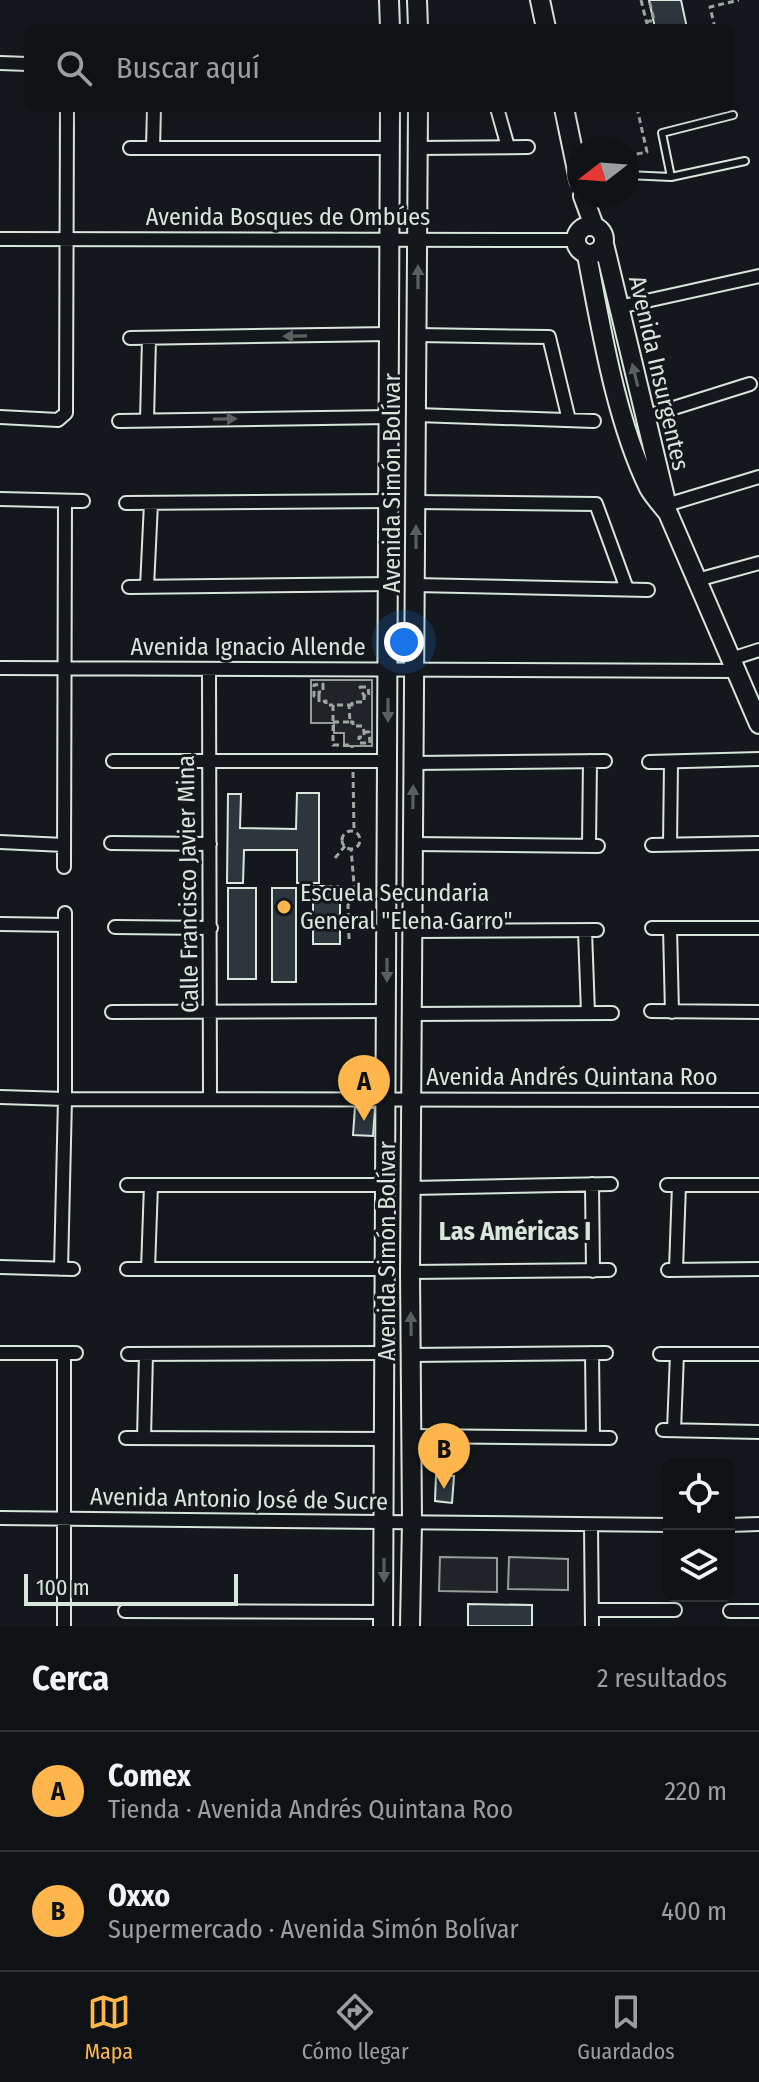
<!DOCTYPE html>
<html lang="es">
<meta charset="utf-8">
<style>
body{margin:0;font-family:"Fira Sans Condensed",sans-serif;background:#1d2022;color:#f1f3f6}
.controls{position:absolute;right:24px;bottom:24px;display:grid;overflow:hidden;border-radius:12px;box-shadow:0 4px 20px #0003}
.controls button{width:72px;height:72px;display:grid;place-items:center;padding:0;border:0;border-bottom:2px solid #2f3234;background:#0f1215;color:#f1f3f6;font:40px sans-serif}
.compass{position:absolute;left:567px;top:136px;width:72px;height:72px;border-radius:50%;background:#0f1215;box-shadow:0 4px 20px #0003;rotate:253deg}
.scale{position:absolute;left:24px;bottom:20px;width:214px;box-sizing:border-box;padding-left:8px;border:4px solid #d8e6dc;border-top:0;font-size:22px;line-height:28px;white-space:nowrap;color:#d8e6dc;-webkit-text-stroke:6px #14181c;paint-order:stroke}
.you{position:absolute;left:404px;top:642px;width:28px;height:28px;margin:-20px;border:6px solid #fff;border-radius:50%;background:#1a73e8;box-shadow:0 0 0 12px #1a73e833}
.badge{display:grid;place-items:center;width:52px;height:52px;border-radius:50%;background:#ffb74d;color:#111;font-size:26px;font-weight:700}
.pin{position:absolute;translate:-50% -66px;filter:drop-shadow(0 2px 4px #0008)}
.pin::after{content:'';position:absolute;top:42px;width:28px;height:24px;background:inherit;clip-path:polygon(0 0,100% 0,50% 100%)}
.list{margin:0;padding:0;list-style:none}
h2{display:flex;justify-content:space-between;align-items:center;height:104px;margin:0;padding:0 32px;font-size:34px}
h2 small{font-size:26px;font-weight:400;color:#9b9ea0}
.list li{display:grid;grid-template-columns:52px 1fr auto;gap:24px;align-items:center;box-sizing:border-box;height:120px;padding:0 32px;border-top:2px solid #2f3234}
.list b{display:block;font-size:30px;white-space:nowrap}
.list p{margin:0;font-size:26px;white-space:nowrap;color:#9b9ea0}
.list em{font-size:26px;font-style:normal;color:#9b9ea0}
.icon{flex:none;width:44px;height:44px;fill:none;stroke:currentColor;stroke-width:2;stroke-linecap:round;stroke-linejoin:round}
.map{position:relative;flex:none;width:759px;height:1626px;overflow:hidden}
.search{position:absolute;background:#0f1215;box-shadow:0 4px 20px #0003;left:24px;right:24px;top:24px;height:88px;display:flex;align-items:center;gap:20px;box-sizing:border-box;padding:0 28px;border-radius:12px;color:#9b9ea0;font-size:30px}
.sheet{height:344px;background:#0f1215}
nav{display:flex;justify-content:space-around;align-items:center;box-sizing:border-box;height:112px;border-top:2px solid #2f3234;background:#0f1215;font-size:22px;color:#9b9ea0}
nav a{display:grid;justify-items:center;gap:4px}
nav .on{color:#ffb74d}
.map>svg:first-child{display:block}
</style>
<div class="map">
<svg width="759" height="1626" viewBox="0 0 759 1626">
<rect width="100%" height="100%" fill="#14181c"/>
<path fill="#202428" stroke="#939e99" stroke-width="2" d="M311,680H372V746H344V733H334V723H311Z
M440,1557L497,1558V1592L439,1591Z
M509,1557L568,1559V1590L508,1589Z"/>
<path fill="#2c363c" stroke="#d8e6dc" stroke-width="2" d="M649,0H681L687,28H655Z
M297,793H319V883H297V850H244L243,883H227L228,794H241L240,828L296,829Z
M313,886H340V944H313Z
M228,888H256V979H228Z
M272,888H296V982H272Z
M355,1107L375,1108L373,1136L353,1135Z
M436,1475L454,1476L452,1503L435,1501Z
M468,1604L532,1605V1626H468Z"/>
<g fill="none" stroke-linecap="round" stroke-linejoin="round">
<defs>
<path id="lane" d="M627,175L671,177L745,161
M671,177L662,133L733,115"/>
<path id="street" d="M0,63L28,64
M497,108L508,147
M130,148H390
M153,148L154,108
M418,148L528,147
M0,239L575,240
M619,307L759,276
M417,335L549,337L569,420
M130,338L390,334
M417,415L594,421
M0,417L58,420L66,413L67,108
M645,417L750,384
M147,420L149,338
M119,421L390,417
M0,499L83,501
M416,502L596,504L627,589
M126,503L389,501
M663,506L759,477
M697,580L759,563
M415,585L648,590
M129,587L389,584
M147,587L151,503
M731,659L759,650
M0,668L736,671
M209,669L210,1099
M113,761H388
M649,762L759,759
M414,763L605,761
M0,842L64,845
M111,843L210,844
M413,844L598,846
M589,845L590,761
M652,845L759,843
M670,845L671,763
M64,867L65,502
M0,924L65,925
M115,927L211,928
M652,928H759
M670,928L672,1012
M412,931L597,930
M585,931L588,1013
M651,1011L759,1012
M112,1012L386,1011
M412,1014L612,1013
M0,1097L65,1099L759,1100
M592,1184L593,1271
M127,1185H384
M667,1185H759
M411,1188L611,1184
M0,1267L73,1269
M61,1269L65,1099V913
M127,1269H385
M148,1269L151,1185
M676,1269L679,1185
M668,1270L759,1269
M410,1272L609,1270
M0,1353H76
M64,1353V1626
M592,1353L593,1438
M128,1354L383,1353
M660,1354H759
M411,1355L606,1353
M663,1430L759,1432
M674,1430L677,1354
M411,1436L610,1438
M126,1438L383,1439
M144,1438L146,1354
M0,1518L669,1525
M591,1525L592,1626
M729,1525L759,1524
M592,1610H675
M125,1611L383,1612
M730,1611H759"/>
<path id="secondary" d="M389,0L390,28
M417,0L418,28
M540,0L546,28
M564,108L579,180
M583,196L594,226
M576 240a14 14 0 1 1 28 0a14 14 0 1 1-28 0Z
M604,244L667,506
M587,255C601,328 616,421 649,488C654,497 662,505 668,513L759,724
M383,1626L390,108
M410,1626L412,1522L410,1272L418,108"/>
</defs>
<use href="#lane" stroke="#d8e6dc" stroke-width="10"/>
<use href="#street" stroke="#d8e6dc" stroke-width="16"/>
<use href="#secondary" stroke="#d8e6dc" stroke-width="22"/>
<path stroke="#9da8a2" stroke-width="3" stroke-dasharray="6 4" stroke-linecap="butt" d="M641,0L648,28
M646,22L654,20L649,0
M715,28L710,7L739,0
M627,156L647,152L637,108
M323,684V692H319V696H314V685Z
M360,687H368L369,696H364Z
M319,696V702L326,701V705H333
M349,705H352V702H364V696
M333,722H350L349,705H333V745H352V748
M350,722H353V726H363L364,732
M364,732H369L370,743H359V737H364Z
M353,772L354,831
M342 840a9 9 0 1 1 18 0a9 9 0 1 1-18 0Z
M335,858L345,846
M349,939L348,905L355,896L351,849"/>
<use href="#lane" stroke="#14181c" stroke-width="6"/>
<use href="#street" stroke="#14181c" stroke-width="12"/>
<use href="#secondary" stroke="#14181c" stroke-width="18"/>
</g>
<defs><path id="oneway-solid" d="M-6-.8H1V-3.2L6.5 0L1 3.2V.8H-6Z" transform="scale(2)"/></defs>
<g fill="#59605f">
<use href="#oneway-solid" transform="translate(418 277) rotate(-90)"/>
<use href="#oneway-solid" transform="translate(295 336) rotate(179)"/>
<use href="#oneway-solid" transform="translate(635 375) rotate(-104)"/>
<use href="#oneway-solid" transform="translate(225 419) rotate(-1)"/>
<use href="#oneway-solid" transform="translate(416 537) rotate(-90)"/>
<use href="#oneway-solid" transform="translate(388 710) rotate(90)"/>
<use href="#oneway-solid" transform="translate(413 797) rotate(-89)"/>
<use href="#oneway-solid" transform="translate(387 970) rotate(90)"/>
<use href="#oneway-solid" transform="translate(411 1324) rotate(-91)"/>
<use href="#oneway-solid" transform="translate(384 1570) rotate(90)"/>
</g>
<circle fill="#ffb74d" stroke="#14181c" stroke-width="3" cx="284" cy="907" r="8"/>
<g text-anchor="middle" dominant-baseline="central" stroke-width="6" stroke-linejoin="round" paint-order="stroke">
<g font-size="24" fill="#d8e6dc" stroke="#14181c">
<text x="288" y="217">Avenida Bosques de Ombúes</text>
<text transform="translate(659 373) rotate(77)">Avenida Insurgentes</text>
<text transform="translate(392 483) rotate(-90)">Avenida Simón Bolívar</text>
<text x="248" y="647">Avenida Ignacio Allende</text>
<text transform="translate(188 884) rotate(-91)">Calle Francisco Javier Mina</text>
<text x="572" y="1077">Avenida Andrés Quintana Roo</text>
<text transform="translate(387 1251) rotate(-90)">Avenida Simón Bolívar</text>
<text transform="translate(239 1499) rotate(1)">Avenida Antonio José de Sucre</text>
</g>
<g font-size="24" fill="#d8e6dc" stroke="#14181c" text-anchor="start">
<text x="300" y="893">Escuela Secundaria<tspan x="300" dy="28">General "Elena Garro"</tspan></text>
</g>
<g font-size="26" font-weight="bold" fill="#d8e6dc" stroke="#14181c">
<text x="515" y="1231">Las Américas I</text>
</g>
</g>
</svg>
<div class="controls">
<button><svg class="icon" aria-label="locate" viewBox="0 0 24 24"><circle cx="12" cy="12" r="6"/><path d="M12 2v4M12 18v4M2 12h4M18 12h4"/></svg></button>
<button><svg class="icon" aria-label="layers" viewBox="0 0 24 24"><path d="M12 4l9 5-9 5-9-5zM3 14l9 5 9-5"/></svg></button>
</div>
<svg class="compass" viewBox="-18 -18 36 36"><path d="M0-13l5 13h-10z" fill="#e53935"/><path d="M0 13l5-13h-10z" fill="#9b9ea0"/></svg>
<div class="scale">100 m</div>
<div class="you"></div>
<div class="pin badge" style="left:364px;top:1121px">A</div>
<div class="pin badge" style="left:444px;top:1489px">B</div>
<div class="search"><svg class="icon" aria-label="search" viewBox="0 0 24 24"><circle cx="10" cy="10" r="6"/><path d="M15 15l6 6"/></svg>Buscar aquí</div>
</div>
<section class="sheet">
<h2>Cerca<small>2 resultados</small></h2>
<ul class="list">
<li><span class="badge">A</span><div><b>Comex</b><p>Tienda · Avenida Andrés Quintana Roo</p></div><em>220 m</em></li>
<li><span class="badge">B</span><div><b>Oxxo</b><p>Supermercado · Avenida Simón Bolívar</p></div><em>400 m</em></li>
</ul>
</section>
<nav>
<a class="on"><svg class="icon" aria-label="map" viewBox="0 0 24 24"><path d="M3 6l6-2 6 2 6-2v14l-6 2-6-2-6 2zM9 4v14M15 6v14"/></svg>Mapa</a>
<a><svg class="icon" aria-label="directions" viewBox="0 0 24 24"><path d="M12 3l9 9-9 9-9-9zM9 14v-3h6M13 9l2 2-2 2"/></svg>Cómo llegar</a>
<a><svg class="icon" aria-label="saved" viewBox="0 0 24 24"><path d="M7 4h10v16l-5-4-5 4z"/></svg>Guardados</a>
</nav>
